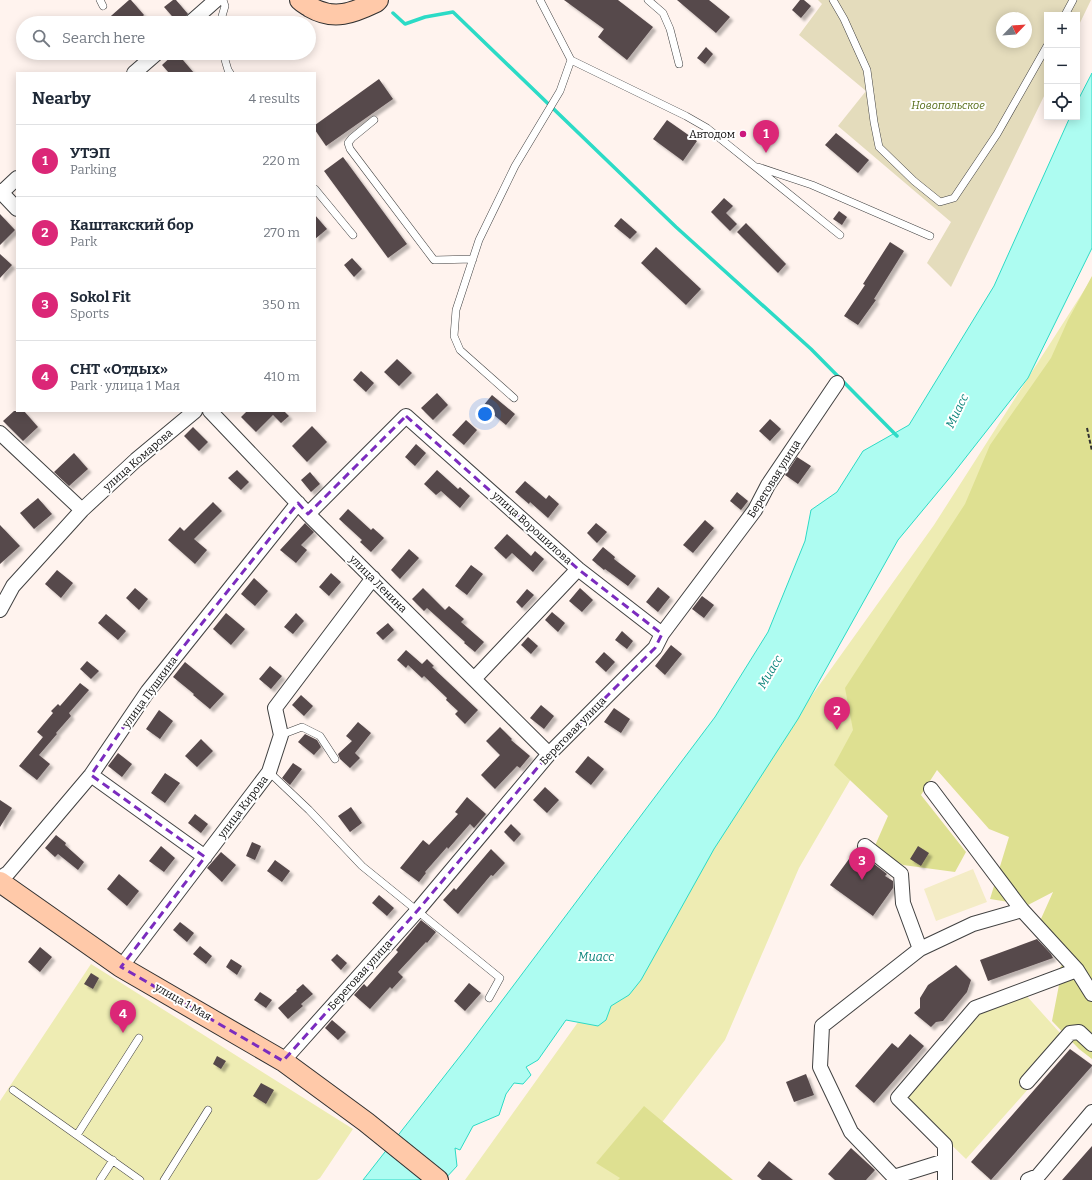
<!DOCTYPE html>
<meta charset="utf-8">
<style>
body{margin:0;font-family:Bitter,serif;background:#f6f6f7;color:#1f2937}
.controls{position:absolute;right:12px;top:12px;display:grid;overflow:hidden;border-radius:0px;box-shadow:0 2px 10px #0003}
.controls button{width:36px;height:36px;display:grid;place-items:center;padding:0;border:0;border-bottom:1px solid #e0e1e3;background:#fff;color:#1f2937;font:20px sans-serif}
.compass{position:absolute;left:996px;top:12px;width:36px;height:36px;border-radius:50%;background:#fff;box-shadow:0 2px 10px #0003;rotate:65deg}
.you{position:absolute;left:485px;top:414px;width:14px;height:14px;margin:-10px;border:3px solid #fff;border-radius:50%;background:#1a73e8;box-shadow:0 0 0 6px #1a73e833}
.badge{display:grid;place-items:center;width:26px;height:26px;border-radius:50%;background:#db2777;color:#fff;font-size:13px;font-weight:700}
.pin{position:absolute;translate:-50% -33px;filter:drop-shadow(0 1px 2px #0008)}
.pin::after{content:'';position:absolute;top:21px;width:14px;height:12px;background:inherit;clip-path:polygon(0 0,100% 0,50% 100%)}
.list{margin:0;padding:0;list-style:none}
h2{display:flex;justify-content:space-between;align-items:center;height:52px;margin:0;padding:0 16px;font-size:17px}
h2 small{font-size:13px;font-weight:400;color:#747a83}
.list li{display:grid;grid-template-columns:26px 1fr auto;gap:12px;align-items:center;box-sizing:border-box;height:72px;padding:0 16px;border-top:1px solid #e0e1e3}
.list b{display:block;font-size:15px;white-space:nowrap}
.list p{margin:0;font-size:13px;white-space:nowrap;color:#747a83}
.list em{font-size:13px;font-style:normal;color:#747a83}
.icon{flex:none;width:22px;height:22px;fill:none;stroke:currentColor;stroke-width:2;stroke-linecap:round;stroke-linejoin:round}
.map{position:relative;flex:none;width:1092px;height:1180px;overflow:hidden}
.search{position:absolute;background:#fff;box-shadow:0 2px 10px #0003;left:16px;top:16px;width:300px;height:44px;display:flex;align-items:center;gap:10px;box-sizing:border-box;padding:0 14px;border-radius:22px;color:#747a83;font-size:15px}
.panel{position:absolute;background:#fff;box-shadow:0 2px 10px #0003;left:16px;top:72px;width:300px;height:340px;border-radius:0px}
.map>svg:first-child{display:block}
</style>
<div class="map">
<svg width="1092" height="1180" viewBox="0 0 1092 1180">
<defs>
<filter id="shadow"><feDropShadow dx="3.5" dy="3.5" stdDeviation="1" flood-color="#0004"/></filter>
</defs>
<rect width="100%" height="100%" fill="#fff3ee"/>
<path fill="#eeecb3" d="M1092,278L870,746L799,868L725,1040L657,1129L712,1180H465L934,525Z
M91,964L353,1129L320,1178L317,1180H0V1101Z
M1024,993L1069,1043L966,1159L902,1097L977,1011Z"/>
<path fill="#dee091" d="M1092,276V1059L1079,1049L1052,1021L1059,985L1056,975L1069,952L1040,921L1053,892L1028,905L990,899L1009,837L989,829L937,770L921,795L966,852L955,872L903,865L874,848L888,816L834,765L853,730L845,688L965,504L990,445L1051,358L1068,320Z
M644,1106L733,1180H618L620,1178L596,1163Z"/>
<path fill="#e4dcbc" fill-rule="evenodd" d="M818,0H1091L1077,29V15H1047V90L951,287L927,263L951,222L838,126L866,91L799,35L822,4ZM1002,18H1026V42H1002Z"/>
<path fill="#f4ecc6" d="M973,869L987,902L936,921L924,889Z"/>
<path fill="#adfcf1" stroke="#2cdbc6" d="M1092,73V248L1028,378L952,475L898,540L798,719L714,849L641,980L629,995L611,1006L606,1020L598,1026L566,1020L538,1060L526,1067L531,1075L523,1084L514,1083L506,1094L499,1115L473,1126L460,1150L455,1148L457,1166L444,1180H363L468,1046L715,717L768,632L805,541L811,510L837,492L863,451L909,425L994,286L1070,117H1077V102Z"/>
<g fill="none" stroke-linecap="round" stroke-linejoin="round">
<path stroke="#2cdbc6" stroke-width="3.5" d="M393,13L405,24L425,17L453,12L676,227L811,349L897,436"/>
</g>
<path fill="#57494b" filter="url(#shadow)" d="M129,0H131L144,15L136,23H103Z
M173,0H176L188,14L178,23L164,7Z
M564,0H618L653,27L627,60L598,37L604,29Z
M677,0H709L730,17L716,33Z
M800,0H804L811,6L801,18L792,10Z
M706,47L713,54L705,64L697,58Z
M175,53H177L194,73H169L162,65Z
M379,79L393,99L326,146L315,130V125Z
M667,120L697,141L683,161L653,139Z
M836,133L869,160L858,173L825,145Z
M343,157L407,244L388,258L324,171Z
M724,198L733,206L726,213L737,224L730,231L711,212Z
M839,211L847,217L842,225L833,219Z
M0,214L15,230L0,245Z
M315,215L327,229L315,239Z
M621,218L637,232L630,239L614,226Z
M746,223L786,264L778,273L737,232Z
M890,242L904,251L874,299L876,300L858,325L844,316L865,285L863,284Z
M656,247L701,289L686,305L641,263Z
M0,254L12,265L0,278Z
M352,258L362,269L354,277L344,265Z
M397,359L412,373L399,386L384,372Z
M361,371L374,383L366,392L353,380Z
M437,393L448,405L433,420L421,408Z
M492,395L515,414L506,425L483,406Z
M14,411H24L38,427L23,441L3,421Z
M247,411H284L289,416L281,423L273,415L256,432L241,417Z
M770,419L781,429L770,441L759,431Z
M466,420L477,430L464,445L452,435Z
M312,426L327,442L307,462L292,446Z
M193,427L208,442L199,451L184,436Z
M416,444L426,453L415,466L405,457Z
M74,453L88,469L69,486L54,472Z
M797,457L811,466L798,484L785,475Z
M237,470L249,482L241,490L228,478Z
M437,470L458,489L460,487L470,496L460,508L441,491L436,495L424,484Z
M310,472L320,484L311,492L301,480Z
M525,481L546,499L549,495L559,504L548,518L530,502L529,504L515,492Z
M737,492L748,501L741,510L730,501Z
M38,498L52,514L34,529L20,513Z
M213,502L222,511L194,539L207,550L195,564L168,540L180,527L184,531Z
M348,509L371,530L373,528L384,538L371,552L360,542L362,540L339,519Z
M705,520L714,528L693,553L683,545Z
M305,523L314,532L301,545L307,550L296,563L280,550Z
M596,523L607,532L597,543L587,533Z
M0,525L20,546L0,564Z
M507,534L531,556L535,551L544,559L533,572L512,553L506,559L494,548Z
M603,547L615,557L614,559L636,576L628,586L605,569L604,570L592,560Z
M409,549L419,558L400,579L391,570Z
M471,565L483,574L467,595L455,586Z
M57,570L73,583L61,598L45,584Z
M331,573L341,582L329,596L319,587Z
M254,578L268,591L255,606L241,594Z
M658,587L670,597L658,612L646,602Z
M135,588L148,599L139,610L126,598Z
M423,588L445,610L449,606L464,619L461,622L484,642L475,652L464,643L465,642L427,608L424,611L412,599Z
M580,588L593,600L582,612L569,601Z
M527,589L534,595L522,608L516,602Z
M702,596L714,605L704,618L692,609Z
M552,612L565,623L558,632L545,620Z
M226,613L245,629L231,645L213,629Z
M296,613L304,621L293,634L284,627Z
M106,614L126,631L118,640L98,623Z
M388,623L394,630L383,640L376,633Z
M622,631L633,641L627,649L615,640Z
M528,637L538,646L531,654L521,645Z
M671,645L682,654L665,675L655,666Z
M406,650L422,664L427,659L434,666L432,667L478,710L465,724L455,714L458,711L446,700L447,698L424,676L422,678L408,665L406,668L397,660Z
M604,652L615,662L606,672L595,662Z
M87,661L99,671L91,679L80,669Z
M185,662L224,694L210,709L193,695L194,694L173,677Z
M270,666L282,676L271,689L259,679Z
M80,683L89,690L69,713L71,716L56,733L57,734L39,755L50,764L37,780L19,766L43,737L37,732L53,713L51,711L58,704L60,706Z
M301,695L313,706L304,716L292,705Z
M541,705L554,716L544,729L530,718Z
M614,708L630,719L621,733L604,722Z
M159,710L173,721L160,739L146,729Z
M358,722L371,733L355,753L360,758L350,768L340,759L338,754L352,741L346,736Z
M500,727L512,739L511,740L530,756L520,768L517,766L495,789L481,775L500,755L486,741Z
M305,734L317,740L321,747L314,755L298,742Z
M201,739L213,751L197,767L185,756Z
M118,753L132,764L122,777L108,766Z
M588,756L604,769L591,785L575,772Z
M293,763L302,769L290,785L282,778Z
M165,773L180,783L165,803L151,793Z
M545,787L559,800L547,813L533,800Z
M467,797L486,814L474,828L470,824L448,849L447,847L425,872L426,873L419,882L400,868L423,840L429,845L458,814L455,812Z
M0,800L12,808L0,827Z
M351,807L362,823L350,832L338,816Z
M195,814L208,824L201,833L188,823Z
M511,824L521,834L514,842L504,832Z
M56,835L66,843L65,845L84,862L78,870L58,854L55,857L45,848Z
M252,842L261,846L255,860L246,856Z
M161,846L175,858L164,872L149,861Z
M918,846L929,853L921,866L910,859Z
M857,848L860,853L887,874L885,876L893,881V888L873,916L830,885Z
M491,849L505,863L493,876L491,875L458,914L443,900L454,888L456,890Z
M221,852L236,865L222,882L207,868Z
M275,860L290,871L282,882L267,871Z
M119,874L139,891L127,906L107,889Z
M379,895L394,908L387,916L372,903Z
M421,920L436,932L427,943L426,942L398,972L403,977L392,989L390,987L370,1009L354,995L364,984L367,987L398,952L396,950Z
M180,922L194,933L187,942L173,930Z
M1037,939L1051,954L1053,958L988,981L980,960Z
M200,946L212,956L206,964L193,954Z
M40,947L52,957L40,972L28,962Z
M337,954L347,963L341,970L331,960Z
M231,959L242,966L237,975L226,967Z
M956,965L971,980L967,992L943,1021L936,1022L931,1027L914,1013L920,1008V998L928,985Z
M91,973L99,978L93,989L84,984Z
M469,983L481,993L465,1011L454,1001Z
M303,984L313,994L301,1004L303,1006L288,1019L278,1008L297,991L296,990Z
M260,992L272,1000L266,1008L254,1000Z
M332,1020L346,1032L338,1040L325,1028Z
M910,1034L924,1046L874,1103L855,1086L892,1043L898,1048Z
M1070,1049L1092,1065V1066L991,1180L971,1162Z
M217,1056L226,1061L221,1069L213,1064Z
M806,1074L814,1095L794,1102L786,1082Z
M261,1083L274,1090L266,1104L253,1096Z
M1092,1146V1180H1062Z
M851,1148L875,1170L866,1180H835L828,1174Z
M769,1161L793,1180H762L757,1176Z"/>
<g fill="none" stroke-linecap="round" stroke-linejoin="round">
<defs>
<path id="lane" d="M100,0L103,6
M540,0L571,60L686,116L707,128L840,235
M648,0L663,13L670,29L679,64
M833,0L844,19L867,70L874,122L879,147L914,181L940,202L954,198L997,134L1047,46
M1065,15L1073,0
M220,23L225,6L223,0
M223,53L228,70L230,73
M374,120L352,138L348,143L350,149L434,260L473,259
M758,167L812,185L930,236
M315,189L353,235
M514,398L460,350L454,336L456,310L479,240L515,166L560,91L571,60
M281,735L302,727L320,736L335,759
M269,772L309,810L362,866L500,978L489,998
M13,1090L140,1180
M77,1135L139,1038
M100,1180L113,1160
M164,1180L208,1110"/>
<path id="street" d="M190,23L216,0
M134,73L157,53
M0,191L17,209
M0,194L17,178
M210,411L308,514L549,754
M0,433L82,510
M308,514L406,416L578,569L662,634
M0,610L13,586L82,510L136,460L195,411
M474,679L578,569
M91,775L205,857
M931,789L1022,910L1077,970L1092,994
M865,846L901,874L903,903L920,949
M0,878L8,873L91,775L148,691L298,503
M121,967L269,772L281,735L275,708L373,578
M283,1061L418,910L549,754L655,648L662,634L755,510L768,485L837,383
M1027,1082L1070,1033L1079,1032L1092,1044
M945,1161L894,1177L851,1132L820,1067L822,1026L920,949L973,924L1022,910
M945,1180V1145L898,1098L975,1008L1077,970
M1028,1180L1038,1176L1092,1112"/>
<path id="secondary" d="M300,0C303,3 307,5 310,7C334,21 353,13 376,2L378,0
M0,882L121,967L283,1061L366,1122L438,1180"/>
</defs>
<use href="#lane" stroke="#414141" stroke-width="8"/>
<use href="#street" stroke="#414141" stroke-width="16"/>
<use href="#secondary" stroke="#303030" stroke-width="22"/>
<path stroke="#303030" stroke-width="2" stroke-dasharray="4 2" stroke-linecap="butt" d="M1087,428L1092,451"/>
<use href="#lane" stroke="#fff" stroke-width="7"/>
<use href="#street" stroke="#fff" stroke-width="14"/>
<use href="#secondary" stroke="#ffc9a9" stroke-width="20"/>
</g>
<path fill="none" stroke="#7b2cbf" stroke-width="3" stroke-dasharray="8 5" stroke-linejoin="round" d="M406,416L578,569L662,634L655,648L549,754L418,910L283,1061L121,967L205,857L91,775L148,691L298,503L308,514Z"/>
<circle fill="#cc177e" stroke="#fff" stroke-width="1.5" cx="743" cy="134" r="4"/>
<g text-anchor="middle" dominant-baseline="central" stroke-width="4" stroke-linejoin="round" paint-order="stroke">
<g font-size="11" font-style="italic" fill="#556c17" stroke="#fff">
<text x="948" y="105">Новопольское</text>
</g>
<g font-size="11" fill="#0e0e0e" stroke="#fff" text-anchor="end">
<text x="735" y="134">Автодом</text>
</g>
<g font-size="11" fill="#0e0e0e" stroke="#fff">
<text transform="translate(138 460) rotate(-41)">улица Комарова</text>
<text transform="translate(774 479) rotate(-58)">Береговая улица</text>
<text transform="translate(532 528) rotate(42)">улица Ворошилова</text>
<text transform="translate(378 584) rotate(45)">улица Ленина</text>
<text transform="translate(150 692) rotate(-54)">улица Пушкина</text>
<text transform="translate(573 731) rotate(-46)">Береговая улица</text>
<text transform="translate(243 807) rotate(-53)">улица Кирова</text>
<text transform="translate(360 975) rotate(-48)">Береговая улица</text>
<text transform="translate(183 1002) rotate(30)">улица 1 Мая</text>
</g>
<g font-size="12" font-style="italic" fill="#0c857c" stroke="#fff">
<text transform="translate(957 411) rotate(-64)">Миасс</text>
<text transform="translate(770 672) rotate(-59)">Миасс</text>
<text x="596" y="957">Миасс</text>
</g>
</g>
</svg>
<div class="controls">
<button>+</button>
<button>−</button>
<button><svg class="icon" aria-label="locate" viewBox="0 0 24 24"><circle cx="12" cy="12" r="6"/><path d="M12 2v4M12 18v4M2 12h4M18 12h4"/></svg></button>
</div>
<svg class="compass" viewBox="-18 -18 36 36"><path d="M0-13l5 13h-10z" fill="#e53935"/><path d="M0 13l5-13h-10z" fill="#747a83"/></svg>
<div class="you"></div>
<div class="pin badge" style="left:766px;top:153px">1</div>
<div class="pin badge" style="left:837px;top:730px">2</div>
<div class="pin badge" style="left:862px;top:880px">3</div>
<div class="pin badge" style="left:123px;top:1033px">4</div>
<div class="search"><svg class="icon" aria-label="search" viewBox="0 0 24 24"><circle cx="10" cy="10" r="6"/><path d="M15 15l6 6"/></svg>Search here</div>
<section class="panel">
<h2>Nearby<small>4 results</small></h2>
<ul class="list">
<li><span class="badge">1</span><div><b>УТЭП</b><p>Parking</p></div><em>220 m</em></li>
<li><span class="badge">2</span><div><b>Каштакский бор</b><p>Park</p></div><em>270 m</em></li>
<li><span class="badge">3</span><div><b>Sokol Fit</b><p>Sports</p></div><em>350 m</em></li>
<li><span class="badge">4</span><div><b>СНТ «Отдых»</b><p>Park · улица 1 Мая</p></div><em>410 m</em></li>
</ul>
</section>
</div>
